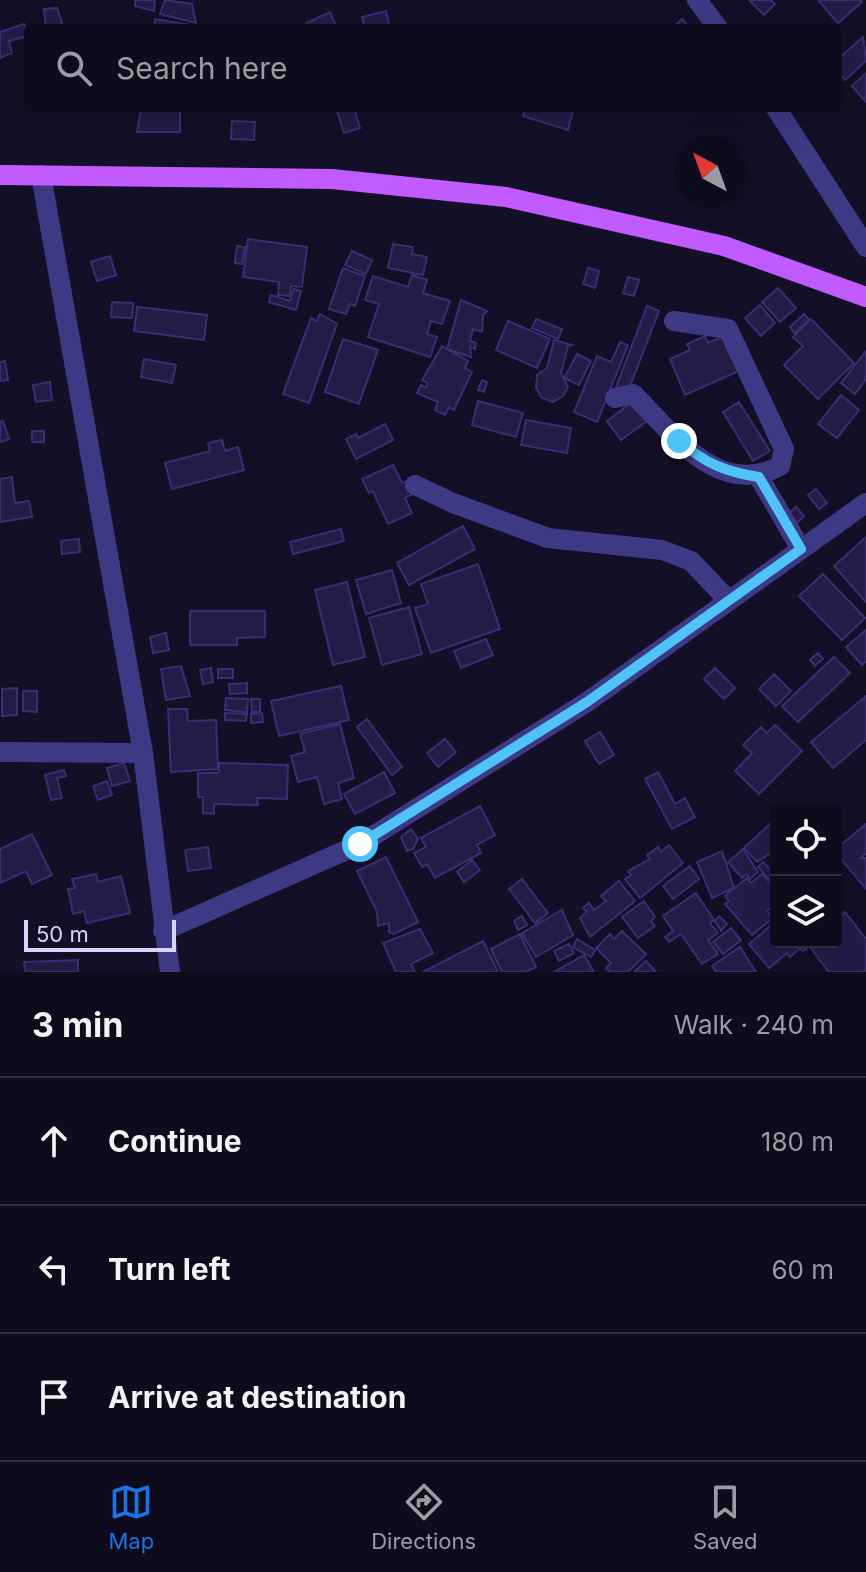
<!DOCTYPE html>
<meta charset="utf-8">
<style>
body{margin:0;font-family:Inter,sans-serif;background:#1c1929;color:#f1f3f6}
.controls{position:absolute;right:24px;bottom:24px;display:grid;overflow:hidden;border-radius:8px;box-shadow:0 8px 32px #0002}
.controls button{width:72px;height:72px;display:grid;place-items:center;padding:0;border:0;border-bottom:2px solid #2e2b3b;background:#0e0b1c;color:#f1f3f6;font:40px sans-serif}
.compass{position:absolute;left:674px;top:136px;width:72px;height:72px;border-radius:50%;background:#0e0b1c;box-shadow:0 8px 32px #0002;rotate:319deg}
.scale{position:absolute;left:24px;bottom:20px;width:152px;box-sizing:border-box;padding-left:8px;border:4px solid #d9d4ff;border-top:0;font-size:22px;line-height:28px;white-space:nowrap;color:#d9d4ff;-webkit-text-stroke:6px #130f26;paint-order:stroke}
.stop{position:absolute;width:24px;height:24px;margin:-18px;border:6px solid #4fc3f7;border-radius:50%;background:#fff}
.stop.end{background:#4fc3f7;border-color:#fff;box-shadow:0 2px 8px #0008}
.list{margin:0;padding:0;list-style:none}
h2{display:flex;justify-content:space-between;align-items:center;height:104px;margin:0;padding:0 32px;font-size:34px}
h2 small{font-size:26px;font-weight:400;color:#9b9ba3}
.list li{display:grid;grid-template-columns:52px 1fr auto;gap:24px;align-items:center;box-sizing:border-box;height:128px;padding:0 32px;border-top:2px solid #2e2b3b}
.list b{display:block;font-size:30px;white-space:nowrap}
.list em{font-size:26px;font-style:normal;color:#9b9ba3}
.icon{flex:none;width:44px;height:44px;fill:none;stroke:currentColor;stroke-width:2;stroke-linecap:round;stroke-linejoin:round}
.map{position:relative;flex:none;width:866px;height:972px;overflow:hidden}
.search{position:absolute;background:#0e0b1c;box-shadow:0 8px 32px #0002;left:24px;right:24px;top:24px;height:88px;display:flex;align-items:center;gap:20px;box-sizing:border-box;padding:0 28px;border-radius:8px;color:#9b9ba3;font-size:30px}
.sheet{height:488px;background:#0e0b1c}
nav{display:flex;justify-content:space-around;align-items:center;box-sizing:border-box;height:112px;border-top:2px solid #2e2b3b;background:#0e0b1c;font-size:22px;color:#9b9ba3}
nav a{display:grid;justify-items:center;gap:4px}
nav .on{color:#1a73e8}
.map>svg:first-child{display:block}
</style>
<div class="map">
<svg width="866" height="972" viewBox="0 0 866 972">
<rect width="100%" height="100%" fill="#130f26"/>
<path fill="#241b47" stroke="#3b2d73" stroke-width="2" d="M135,0H155L154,11L135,6Z
M165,0L192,4L196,23L160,14Z
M749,0H771L775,4L764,15Z
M818,0H860L862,2L838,23Z
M57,8L63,26L46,28L44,9Z
M386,11L390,28H365L362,17Z
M330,12L337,28H308L306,23Z
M155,19L190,25L189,28H154Z
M682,19L690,28H673Z
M24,24L28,36L9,41L12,53L0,58V32Z
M863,37L866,61L845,80L838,71V59Z
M866,73V102L852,86Z
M141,108L180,110V132H137Z
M336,108H354L360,128L344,133Z
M525,108H562L573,111L568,130L523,116Z
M232,121L255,122L254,140L231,139Z
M248,239L307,247L302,287L291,286L290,296L278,295L279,282L243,277Z
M393,244L413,247L412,254L427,257L423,275L388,268Z
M237,246L245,247L242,264L235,263Z
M352,251L372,260L366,274L345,265Z
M110,256L116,275L97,281L91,262Z
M343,268L365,276L355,306L350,304L346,314L329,309Z
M588,268L599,271L595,288L583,284Z
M412,275L427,280L423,293L450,301L442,324L431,321L427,334L437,337L430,357L368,337L379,304L365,300L373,276L408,287Z
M628,277L639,280L634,296L623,293Z
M778,288L796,308L780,322L762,302Z
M294,289L301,291L296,310L269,302L271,295L290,301Z
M461,300L487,311L483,315L482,332L473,329L470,341L476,343L475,349L470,347L471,357L447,349Z
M112,302L133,303L132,318L111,317Z
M760,305L775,323L761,336L745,318Z
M647,306L659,311L627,394L615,390Z
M137,307L207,315L204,340L134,331Z
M320,314L337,324L309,403L283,394L311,318L317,321Z
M804,314L809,320L794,333L790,327Z
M536,319L562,329L558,339L532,328Z
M811,319L854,363L818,399L784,365L803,346L793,337Z
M508,321L550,339L537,368L496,350Z
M705,336L708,343L724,336L739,371L685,395L670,359L690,350L687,344Z
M343,339L378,350L359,404L325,392Z
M554,340L572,345L568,346L561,373L568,387L563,396L553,402L542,398L536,388L537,375L547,368Z
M620,342L628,345L597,422L574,412L597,356L611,362Z
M442,346L468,361L465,368L472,372L454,410L449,407L445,415L435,410L438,402L417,393L421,385L426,388L428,383L422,380Z
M866,351V379L855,394L841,383Z
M577,354L591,361L579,385L564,378Z
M144,359L176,365L172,383L141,377Z
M5,361L8,380L0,381V362Z
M482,380L487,382L484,392L478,390Z
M50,382L52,400L36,402L33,385Z
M841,395L859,410L837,438L818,424Z
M636,399L651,418L621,440L607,421Z
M478,401L523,413L516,437L472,425Z
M739,402L770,451L753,461L723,412Z
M526,420L571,428L567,453L521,445Z
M3,421L9,439L0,442V422Z
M385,424L393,440L356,459L346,439L356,434L358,438Z
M32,431H44V442H32Z
M222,440L225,451L238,447L244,470L172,489L165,463L210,451L208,443Z
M393,465L402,483L407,481L413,494L405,498L412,513L388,524L373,491L369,493L362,479Z
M12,477L15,503L29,501L32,517L0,522V479Z
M816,489L827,503L819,509L808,495Z
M796,507L804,516L796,524L788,514Z
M463,526L475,549L409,585L397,563Z
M341,529L344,541L293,554L290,542Z
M866,537V602L834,566Z
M79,539L80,552L62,554L61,541Z
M478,564L500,629L431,653L415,608L428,604L421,584Z
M392,570L401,603L366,614L356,580Z
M823,574L865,618L842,640L799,596Z
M347,582L365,657L333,665L315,590Z
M409,607L422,654L382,665L369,618Z
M190,611H265V637L237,638V645H190Z
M866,630V661L862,665L846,647Z
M166,633L169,650L153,653L150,637Z
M486,639L493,655L461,668L454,651Z
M818,653L823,659L815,666L810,660Z
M834,657L850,673L798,722L782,706Z
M181,666L190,696L166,700L161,669Z
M211,668L213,682L203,684L200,670Z
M715,668L735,688L724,699L704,679Z
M218,669H233V678H218Z
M774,674L791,691L776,706L759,689Z
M247,683V693L230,694L229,684Z
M341,686L349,720L279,736L271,701Z
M17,688V715L2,716V689Z
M23,691H37V712L23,711Z
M866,696V740L833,768L811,742Z
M226,698L248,699L247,712L225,710Z
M251,699H260V712H252Z
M168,709H187L188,721L216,720L218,769L171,772Z
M225,713L247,714L246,721L225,720Z
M262,713L263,722L251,723V714Z
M367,719L402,767L392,775L357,727Z
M340,724L354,778L338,783L342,799L324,804L317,777L298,782L291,756L305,752L300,734Z
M775,725L802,751L759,794L735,771L752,753L743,745L761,727L767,733Z
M600,732L614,755L599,764L585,741Z
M445,739L456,752L438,767L427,753Z
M124,763L130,781L112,786L107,768Z
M219,763L288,765L287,799L257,798L258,805L214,804V814L203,813V797H198V773H219Z
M64,770L66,776L57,778L62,798L51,800L45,775Z
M384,772L395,793L355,814L344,794Z
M658,772L675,804L685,798L695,817L672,829L645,779Z
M107,781L112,795L98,800L93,786Z
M480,806L495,835L477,845L481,853L435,878L427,864L422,867L414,853L426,847L421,838Z
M776,818V853L774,851L757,862L744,848Z
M866,824V853L861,858H866V889L836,853V849Z
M411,829L418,839L413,849L407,851L401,837Z
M32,834L52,875L32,884L26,871L0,883V849Z
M669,845L683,863L640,898L625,879L631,875L628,871L650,859L647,855L658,847L661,852Z
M208,847L211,868L188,871L185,850Z
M743,849L758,872L750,879L746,874L742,878L728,862Z
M722,851L734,888L712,898L697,862Z
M386,857L418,922L394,934L389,932V923L378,926L377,912L357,871Z
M472,860L480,870L464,882L457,872Z
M763,862L775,875L769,879L758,867Z
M690,866L699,879L673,899L663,886Z
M96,874L98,882L121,876L130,913L87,923L84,911L73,914L68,889L75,888L72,879Z
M762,874L771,884L776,880V903L767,911L773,918L752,935L725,904L729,901L725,896L747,878L751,883Z
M522,879L548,913L535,923L509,889Z
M619,881L635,901L590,937L580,918L587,912L583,908L589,903L594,910L606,901L601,896Z
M696,893L714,920L710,923L718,933L708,940L718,954L702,964L681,934L669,942L665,937L673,931L663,916Z
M644,901L655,917L651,921L655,926L638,938L622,917Z
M562,910L573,935L536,957L522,933Z
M845,912L866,939V972H829L806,942H836V919Z
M522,916L527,925L518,930L514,921Z
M719,916L727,924L721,931L715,921Z
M776,921V942H802L807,948L803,951L800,948L790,957L787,953L769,968L749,944Z
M731,928L741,940L723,954L713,942Z
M420,929L433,953L411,964L415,972H396L383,943Z
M622,931L646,954L628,972H610L606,968L611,963L596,948L610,934L614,939Z
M520,934L536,967L526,972H502L491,949Z
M577,939L595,950L591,957L573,947Z
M483,941L498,972H423Z
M569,944L574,953L559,961L554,951Z
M740,947L756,972H716L712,966Z
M584,955L594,972H554Z
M78,960V972H25L24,962Z
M646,961L656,972H634Z"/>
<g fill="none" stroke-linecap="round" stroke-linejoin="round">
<path stroke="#3d3a85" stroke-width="20" d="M697,0L718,28
M776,108L866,247
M41,175L143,753L170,972
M615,398L633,394C673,433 718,499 780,466L784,449L728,329L674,321
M759,477L801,549
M415,485L453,503L548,538L662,550L691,561L729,601
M0,752L143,753
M163,931L360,844L587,702L866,503"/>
<path stroke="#c25bff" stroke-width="20" d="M0,175L332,179L506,197L724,246L866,297"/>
</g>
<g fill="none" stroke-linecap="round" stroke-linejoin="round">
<path stroke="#4fc3f7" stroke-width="10" d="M360,844L587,702L801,549L759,477C725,472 705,463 679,441"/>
</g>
</svg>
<div class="controls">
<button><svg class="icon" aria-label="locate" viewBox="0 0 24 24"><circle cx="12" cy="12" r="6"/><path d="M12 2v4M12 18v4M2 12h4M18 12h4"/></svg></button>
<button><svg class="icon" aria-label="layers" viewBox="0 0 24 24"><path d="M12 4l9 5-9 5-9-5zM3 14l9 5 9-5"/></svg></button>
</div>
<svg class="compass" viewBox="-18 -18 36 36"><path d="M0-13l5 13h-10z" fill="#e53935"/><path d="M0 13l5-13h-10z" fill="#9b9ba3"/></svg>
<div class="scale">50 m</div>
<div class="stop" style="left:360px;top:844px"></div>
<div class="stop end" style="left:679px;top:441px"></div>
<div class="search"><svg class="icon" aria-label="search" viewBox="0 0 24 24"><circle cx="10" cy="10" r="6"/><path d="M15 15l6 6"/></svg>Search here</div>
</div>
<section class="sheet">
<h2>3 min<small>Walk · 240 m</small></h2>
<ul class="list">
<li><svg class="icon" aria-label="ahead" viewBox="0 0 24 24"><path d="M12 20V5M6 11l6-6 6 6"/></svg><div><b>Continue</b></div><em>180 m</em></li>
<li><svg class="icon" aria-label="left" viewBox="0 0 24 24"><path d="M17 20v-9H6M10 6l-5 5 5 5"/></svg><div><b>Turn left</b></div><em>60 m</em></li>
<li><svg class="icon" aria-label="arrive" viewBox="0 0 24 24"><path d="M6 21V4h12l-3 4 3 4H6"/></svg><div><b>Arrive at destination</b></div></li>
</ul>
</section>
<nav>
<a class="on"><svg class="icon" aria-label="map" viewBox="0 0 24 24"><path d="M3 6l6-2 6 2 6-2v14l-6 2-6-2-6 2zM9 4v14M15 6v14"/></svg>Map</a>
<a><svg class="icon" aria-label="directions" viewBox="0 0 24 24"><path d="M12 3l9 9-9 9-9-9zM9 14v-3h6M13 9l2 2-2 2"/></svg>Directions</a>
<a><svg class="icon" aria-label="saved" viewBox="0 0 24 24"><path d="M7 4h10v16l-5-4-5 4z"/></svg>Saved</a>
</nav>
